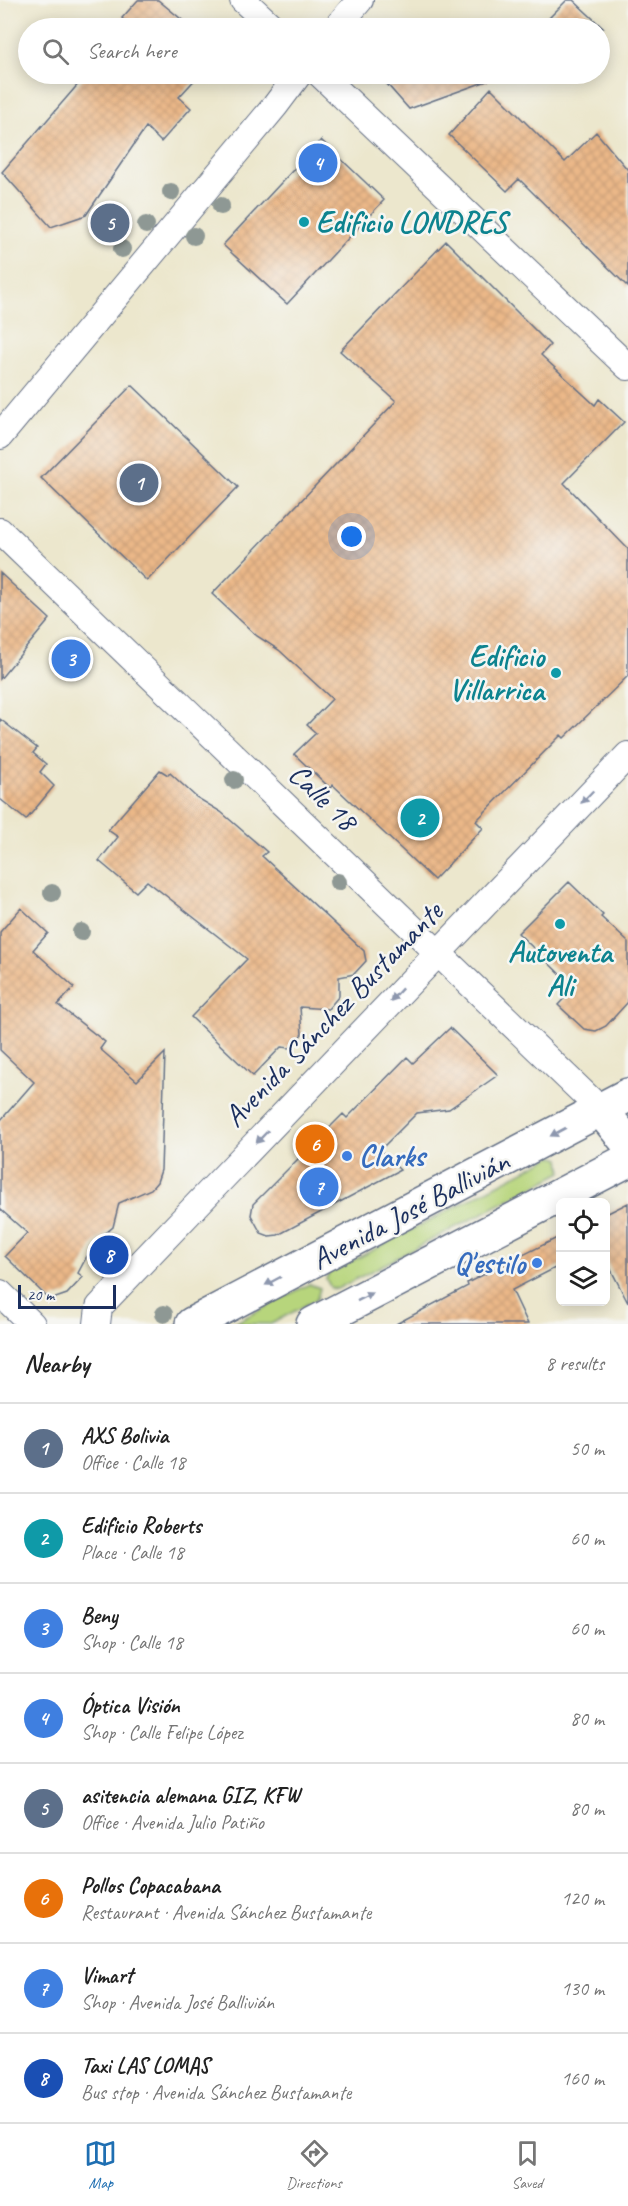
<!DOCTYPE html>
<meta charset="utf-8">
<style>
body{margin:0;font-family:Caveat,sans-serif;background:#f6f6f6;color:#222}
.controls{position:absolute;right:18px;bottom:18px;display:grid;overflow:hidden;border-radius:9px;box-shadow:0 3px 15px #0003}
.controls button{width:54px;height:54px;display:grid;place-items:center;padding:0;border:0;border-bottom:2px solid #e0e0e0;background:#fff;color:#222;font:30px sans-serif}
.scale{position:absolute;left:18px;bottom:15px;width:98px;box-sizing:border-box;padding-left:6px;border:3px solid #1b2f5e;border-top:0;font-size:16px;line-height:21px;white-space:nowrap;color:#1b2f5e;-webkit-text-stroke:4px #f6f6f2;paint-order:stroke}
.you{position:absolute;left:352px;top:537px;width:21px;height:21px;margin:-15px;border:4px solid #fff;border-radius:50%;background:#1a73e8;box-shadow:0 0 0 9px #1a73e833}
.badge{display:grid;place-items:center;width:39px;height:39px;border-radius:50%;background:#1f6fb2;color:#fff;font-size:20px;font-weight:700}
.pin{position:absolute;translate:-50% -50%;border:3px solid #fff;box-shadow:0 2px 6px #0006}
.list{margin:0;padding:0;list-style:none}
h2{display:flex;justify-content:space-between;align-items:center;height:78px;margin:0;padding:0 24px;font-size:26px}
h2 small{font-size:20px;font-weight:400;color:#767676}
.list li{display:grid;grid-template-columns:39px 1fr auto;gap:18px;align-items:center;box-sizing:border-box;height:90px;padding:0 24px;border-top:2px solid #e0e0e0}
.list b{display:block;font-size:22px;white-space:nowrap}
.list p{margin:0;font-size:20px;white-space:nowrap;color:#767676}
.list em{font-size:20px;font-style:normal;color:#767676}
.icon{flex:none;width:33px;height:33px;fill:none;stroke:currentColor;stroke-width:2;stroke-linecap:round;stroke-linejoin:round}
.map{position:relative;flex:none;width:628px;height:1324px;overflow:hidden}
.search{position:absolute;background:#fff;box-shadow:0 3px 15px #0003;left:18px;right:18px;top:18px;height:66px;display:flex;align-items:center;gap:15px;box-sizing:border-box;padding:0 21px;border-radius:33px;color:#767676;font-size:22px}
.sheet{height:798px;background:#fff}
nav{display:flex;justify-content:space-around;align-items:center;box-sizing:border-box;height:84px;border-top:2px solid #e0e0e0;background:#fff;font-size:16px;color:#767676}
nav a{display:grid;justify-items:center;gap:3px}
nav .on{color:#1f6fb2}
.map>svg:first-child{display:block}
</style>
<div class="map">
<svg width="628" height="1324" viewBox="0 0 628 1324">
<defs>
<pattern id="building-cross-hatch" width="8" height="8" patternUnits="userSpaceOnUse" patternTransform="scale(1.5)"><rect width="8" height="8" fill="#ebb888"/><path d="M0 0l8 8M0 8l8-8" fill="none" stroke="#c99e78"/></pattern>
</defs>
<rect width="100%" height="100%" fill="#f6f6f2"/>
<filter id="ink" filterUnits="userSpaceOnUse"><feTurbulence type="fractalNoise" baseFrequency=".0167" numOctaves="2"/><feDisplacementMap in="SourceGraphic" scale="12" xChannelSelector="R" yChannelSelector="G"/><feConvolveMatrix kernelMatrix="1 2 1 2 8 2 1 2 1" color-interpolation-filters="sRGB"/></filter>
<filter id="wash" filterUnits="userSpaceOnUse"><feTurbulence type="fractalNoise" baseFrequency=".008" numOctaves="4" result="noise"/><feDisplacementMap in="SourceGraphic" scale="24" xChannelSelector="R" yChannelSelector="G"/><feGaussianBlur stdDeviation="1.35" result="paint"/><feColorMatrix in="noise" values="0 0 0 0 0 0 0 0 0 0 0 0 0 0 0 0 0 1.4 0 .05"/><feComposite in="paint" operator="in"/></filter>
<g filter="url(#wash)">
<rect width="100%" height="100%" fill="#ece7cd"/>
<path fill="#b7d57c" stroke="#69826d" stroke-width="1.5" d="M552,1156L560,1159L562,1172L337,1289L331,1288L326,1279L329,1273Z
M309,1284L320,1288L317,1299L271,1324H233Z"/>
<g id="blocks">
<path fill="url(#building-cross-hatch)" d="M138,0H158L192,28H130L122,18Z
M567,0H573L603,28H539Z
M87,74H200L179,97L191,108L161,142L146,127L86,215L51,227L2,172Z
M378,74H497L498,77L409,109Z
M491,88L565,162L596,132L628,170V287L519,179L507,191L449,135Z
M321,140L384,200L287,304L223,245Z
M446,241L550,345L541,355L595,405L599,399L624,422L564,483L628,549V676L564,738L561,735L476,821L483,828L434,880L333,785L330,788L294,754L316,733L307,725L332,699L279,650L257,636L212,594L396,401L340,351Z
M132,385L238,487L147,581L41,478Z
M0,573L50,619L0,679Z
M0,719L37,748L33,753L46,764L40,772L54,786L26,820L0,799Z
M160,770L168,775L170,773L196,797L221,812L267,852L262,856L364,951L366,961L354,974L339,977V996L328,1009L300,1007L302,1034L290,1048L281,1047L253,1076L191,1017L247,959L147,881L136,892L99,861L118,837L108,830Z
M569,882L603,915L601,917L628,942V1002L606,1026L596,1031L584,1029L558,1005L574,988L518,933Z
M21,908L48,933L33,950L74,987L58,1005L105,1042L100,1049L137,1081L165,1053L161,1170L157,1182L151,1189L119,1203L113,1227L94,1243L78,1273L83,1277L67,1294L50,1300L5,1256L27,1233L0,1209V1121L34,1082L0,1050V932Z
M450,1028L498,1075L449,1109L417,1113L380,1150L400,1170L278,1235L269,1236L261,1233L251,1215L253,1204L343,1114L347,1118L407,1057L413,1063Z
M628,1203V1303L606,1260V1214Z
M561,1236V1265L512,1290L528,1324H396L468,1286L467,1283Z"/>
</g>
</g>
<g filter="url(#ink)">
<use href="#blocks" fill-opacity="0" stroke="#646f85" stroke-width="1.5"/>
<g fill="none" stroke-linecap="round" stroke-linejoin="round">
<defs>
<path id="street" d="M243,0L273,28
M336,28L360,0
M320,74L628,367
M0,436L275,106L299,74
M0,531L600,1109
M0,1293L32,1324
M97,1324L99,1307L628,755"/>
<path id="primary" d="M600,1109L628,1143
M192,1324L628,1095
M313,1324L628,1160"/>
</defs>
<use href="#street" stroke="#646f85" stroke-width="28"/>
<use href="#primary" stroke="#646f85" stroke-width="36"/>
<use href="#street" stroke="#fff" stroke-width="26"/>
<use href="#primary" stroke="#fff" stroke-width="33"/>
</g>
<g fill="#8e9894">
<circle cx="171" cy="192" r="9"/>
<circle cx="221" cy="206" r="9"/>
<circle cx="146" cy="225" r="9"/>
<circle cx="194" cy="236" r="9"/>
<circle cx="122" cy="249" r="9"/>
<circle cx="234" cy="780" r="9"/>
<circle cx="338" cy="882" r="9"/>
<circle cx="52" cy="893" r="9"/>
<circle cx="81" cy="932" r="9"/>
<circle cx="164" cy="1314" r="9"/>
</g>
<defs><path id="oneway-solid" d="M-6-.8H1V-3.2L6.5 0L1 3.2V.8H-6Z" transform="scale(1.5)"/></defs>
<g fill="#8d97ae">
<use href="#oneway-solid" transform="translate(587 797) rotate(134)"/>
<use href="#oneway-solid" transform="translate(396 995) rotate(133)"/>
<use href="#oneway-solid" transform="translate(558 1132) rotate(152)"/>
<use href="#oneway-solid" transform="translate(262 1137) rotate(134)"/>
<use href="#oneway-solid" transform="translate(273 1281) rotate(152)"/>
<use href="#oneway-solid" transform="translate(365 1297) rotate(-27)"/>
</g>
</g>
<g fill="#0f9aa8" stroke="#f6f6f2" stroke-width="2">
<circle cx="304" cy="222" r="6"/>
<circle cx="556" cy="673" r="6"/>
<circle cx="560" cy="924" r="6"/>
</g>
<g fill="#3f7fe0" stroke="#f6f6f2" stroke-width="2">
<circle cx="347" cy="1156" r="6"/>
<circle cx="537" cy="1263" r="6"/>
</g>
<g text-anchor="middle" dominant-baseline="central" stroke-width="5" stroke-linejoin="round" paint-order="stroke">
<g font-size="30" font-weight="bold" fill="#0d838f" stroke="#f6f6f2" text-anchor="start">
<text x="316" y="222">Edificio LONDRES</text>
<text x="544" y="656" text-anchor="end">Edificio<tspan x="544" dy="34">Villarrica</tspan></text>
<text x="560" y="952" text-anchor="middle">Autoventa<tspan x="560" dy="34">Ali</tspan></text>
</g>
<g font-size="30" fill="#1b2f5e" stroke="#f6f6f2">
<text transform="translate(323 797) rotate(44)">Calle 18</text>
<text transform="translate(333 1014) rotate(-46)">Avenida Sánchez Bustamante</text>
<text transform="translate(410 1210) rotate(-28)">Avenida José Ballivián</text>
</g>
<g font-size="30" font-weight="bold" fill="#366cbe" stroke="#f6f6f2" text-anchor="start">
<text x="359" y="1156">Clarks</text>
<text x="525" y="1263" text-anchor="end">Q'estilo</text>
</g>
</g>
</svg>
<div class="controls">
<button><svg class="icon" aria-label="locate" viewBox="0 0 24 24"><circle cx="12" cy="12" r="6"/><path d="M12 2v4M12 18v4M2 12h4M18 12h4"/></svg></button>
<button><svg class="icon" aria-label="layers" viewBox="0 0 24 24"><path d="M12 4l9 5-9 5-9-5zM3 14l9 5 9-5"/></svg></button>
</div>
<div class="scale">20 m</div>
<div class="you"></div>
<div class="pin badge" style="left:139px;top:483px;background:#5c6f8a">1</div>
<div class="pin badge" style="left:420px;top:818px;background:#0f9aa8">2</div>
<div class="pin badge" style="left:71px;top:659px;background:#3f7fe0">3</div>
<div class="pin badge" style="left:318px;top:163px;background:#3f7fe0">4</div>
<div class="pin badge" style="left:110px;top:223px;background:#5c6f8a">5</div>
<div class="pin badge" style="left:315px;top:1144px;background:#e8710a">6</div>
<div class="pin badge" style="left:319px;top:1187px;background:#3f7fe0">7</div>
<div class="pin badge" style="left:109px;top:1255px;background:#1a4fb4">8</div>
<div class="search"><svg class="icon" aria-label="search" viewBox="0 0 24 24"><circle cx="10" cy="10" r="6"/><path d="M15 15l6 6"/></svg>Search here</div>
</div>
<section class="sheet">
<h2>Nearby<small>8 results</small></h2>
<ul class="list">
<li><span class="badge" style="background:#5c6f8a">1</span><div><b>AXS Bolivia</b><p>Office · Calle 18</p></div><em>50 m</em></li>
<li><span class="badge" style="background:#0f9aa8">2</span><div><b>Edificio Roberts</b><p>Place · Calle 18</p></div><em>60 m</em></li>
<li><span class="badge" style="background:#3f7fe0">3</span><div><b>Beny</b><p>Shop · Calle 18</p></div><em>60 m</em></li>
<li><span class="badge" style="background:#3f7fe0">4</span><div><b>Óptica Visión</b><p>Shop · Calle Felipe López</p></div><em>80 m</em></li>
<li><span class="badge" style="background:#5c6f8a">5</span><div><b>asitencia alemana GIZ, KFW</b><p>Office · Avenida Julio Patiño</p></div><em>80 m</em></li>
<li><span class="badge" style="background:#e8710a">6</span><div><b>Pollos Copacabana</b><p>Restaurant · Avenida Sánchez Bustamante</p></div><em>120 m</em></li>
<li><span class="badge" style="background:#3f7fe0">7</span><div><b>Vimart</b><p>Shop · Avenida José Ballivián</p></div><em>130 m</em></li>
<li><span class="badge" style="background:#1a4fb4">8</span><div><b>Taxi LAS LOMAS</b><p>Bus stop · Avenida Sánchez Bustamante</p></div><em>160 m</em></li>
</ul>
</section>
<nav>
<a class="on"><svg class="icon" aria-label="map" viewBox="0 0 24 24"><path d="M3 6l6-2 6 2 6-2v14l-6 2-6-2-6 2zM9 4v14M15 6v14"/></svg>Map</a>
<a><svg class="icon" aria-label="directions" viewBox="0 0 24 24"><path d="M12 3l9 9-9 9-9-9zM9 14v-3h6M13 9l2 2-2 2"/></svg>Directions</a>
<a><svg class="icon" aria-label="saved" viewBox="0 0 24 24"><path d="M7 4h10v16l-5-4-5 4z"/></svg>Saved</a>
</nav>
